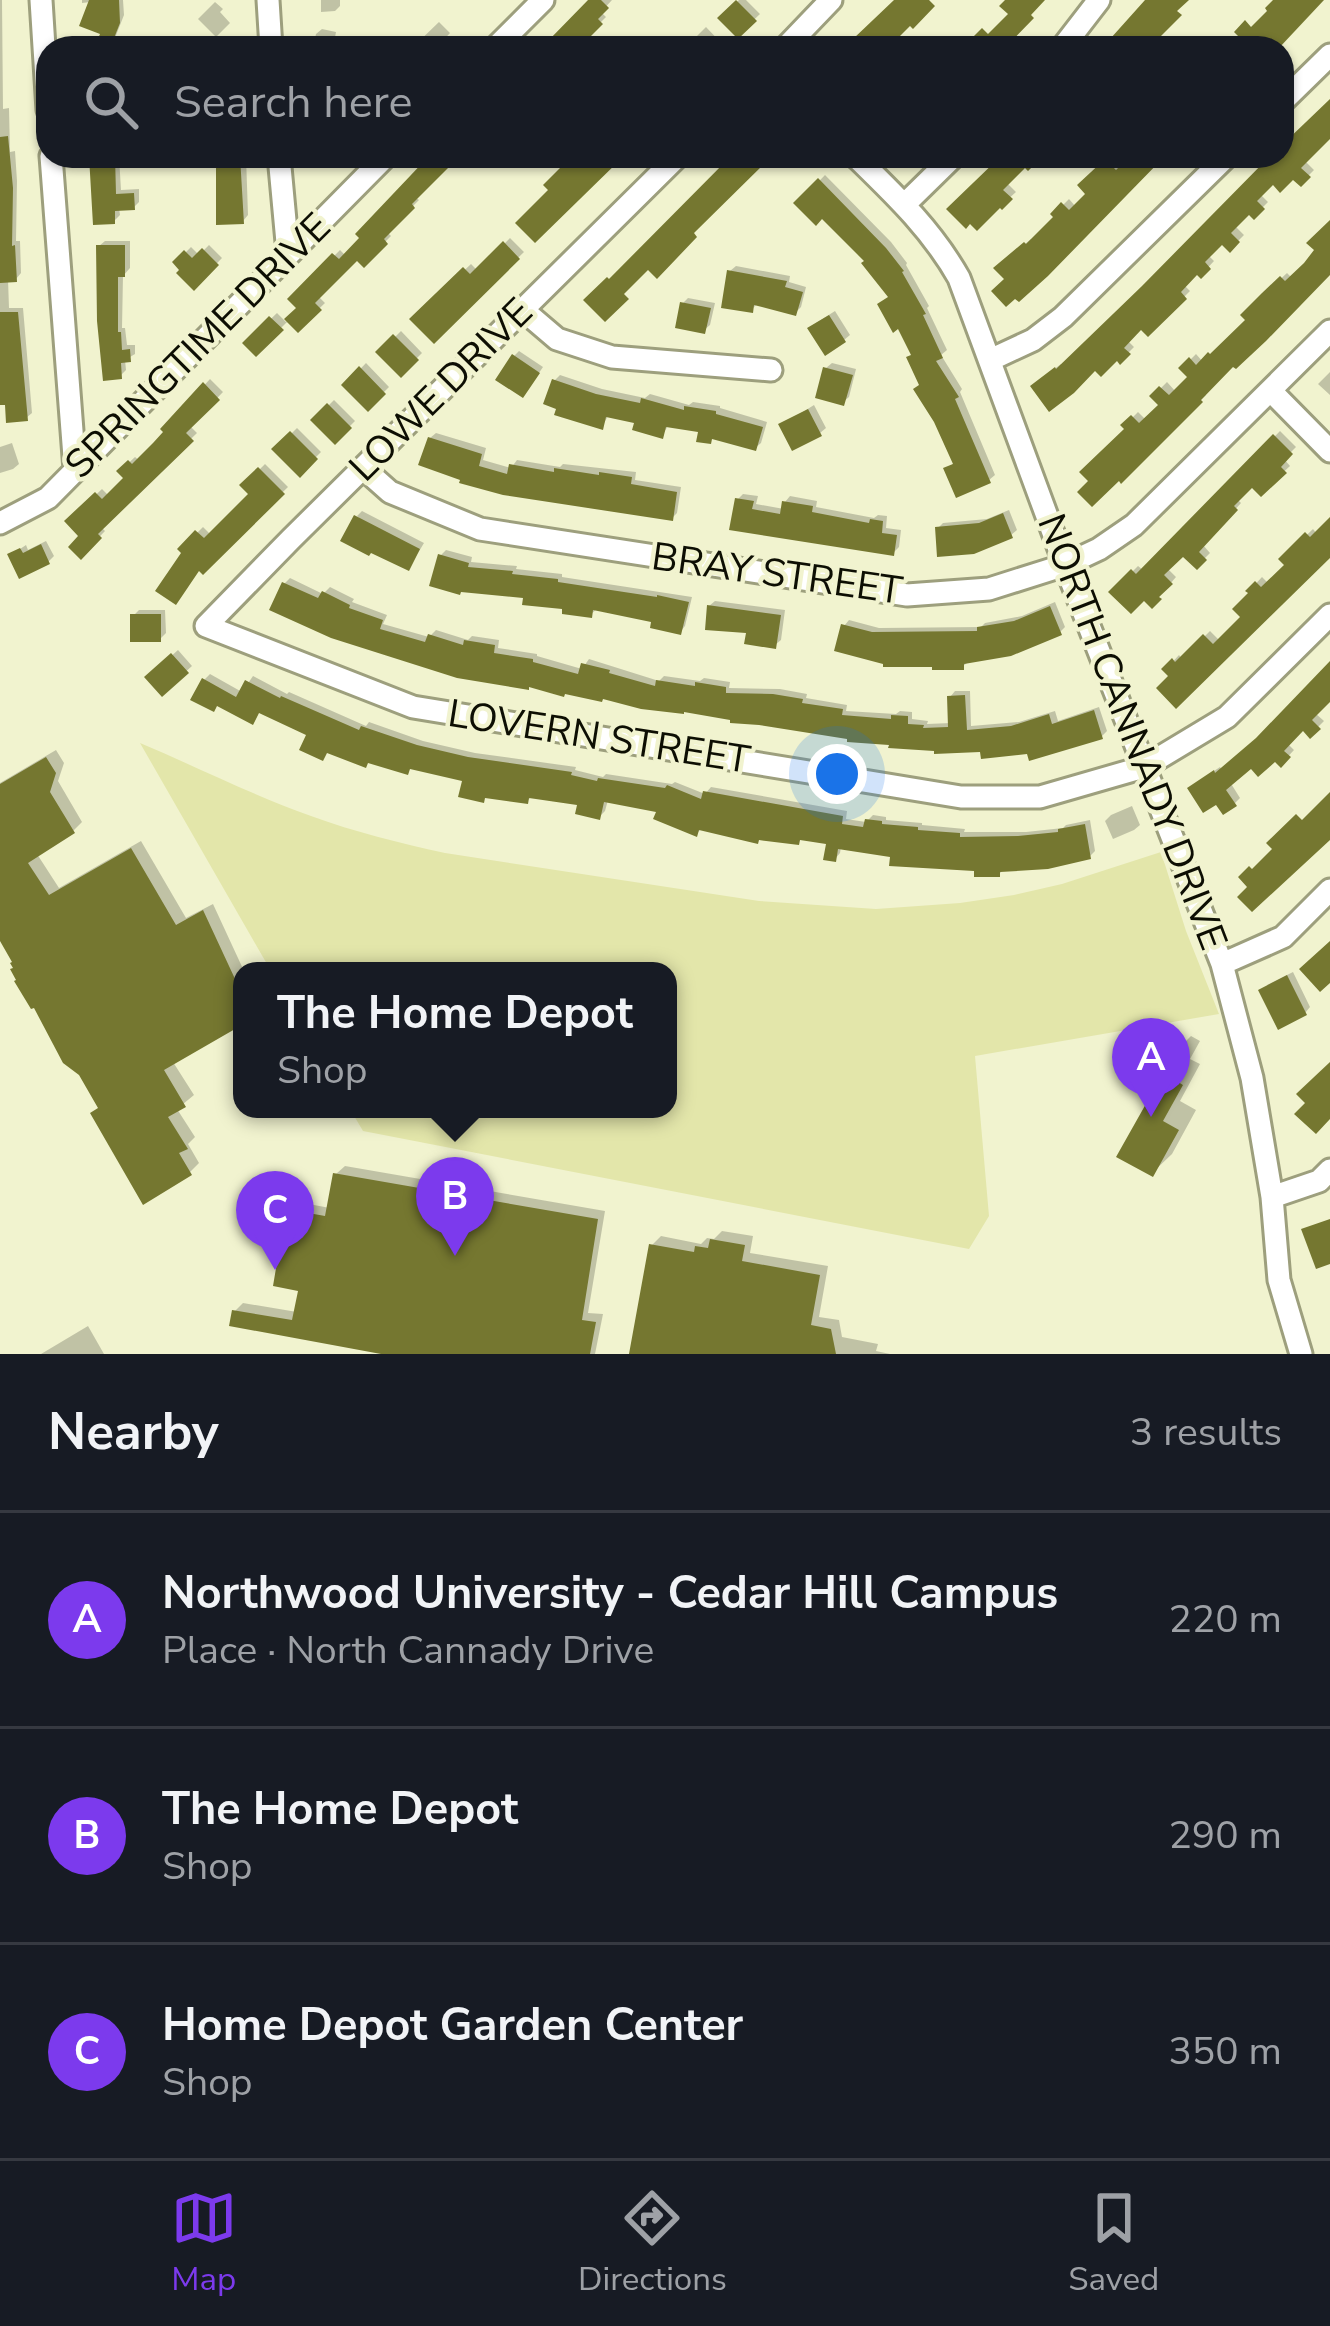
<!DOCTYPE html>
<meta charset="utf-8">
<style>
body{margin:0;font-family:"Nunito Sans",sans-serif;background:#242831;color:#f1f3f6}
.you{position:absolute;left:837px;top:774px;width:42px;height:42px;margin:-30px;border:9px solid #fff;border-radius:50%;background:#1a73e8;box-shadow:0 0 0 18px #1a73e833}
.badge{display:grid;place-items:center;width:78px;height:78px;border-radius:50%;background:#7c3aed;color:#fff;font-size:39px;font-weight:700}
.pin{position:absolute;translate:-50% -99px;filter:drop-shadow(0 3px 6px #0008)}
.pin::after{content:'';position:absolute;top:63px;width:42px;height:36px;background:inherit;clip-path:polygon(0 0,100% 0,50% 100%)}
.popup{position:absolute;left:233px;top:962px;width:444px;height:156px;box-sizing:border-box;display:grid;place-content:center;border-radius:24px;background:#171b24;filter:drop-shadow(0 3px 9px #0005);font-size:39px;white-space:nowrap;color:#9ea1a6}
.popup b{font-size:45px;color:#f1f3f6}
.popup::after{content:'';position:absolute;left:50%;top:100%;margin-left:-24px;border:24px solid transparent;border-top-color:#171b24}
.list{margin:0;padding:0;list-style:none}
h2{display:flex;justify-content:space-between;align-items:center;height:156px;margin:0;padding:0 48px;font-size:51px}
h2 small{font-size:39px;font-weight:400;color:#9ea1a6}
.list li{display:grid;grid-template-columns:78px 1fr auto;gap:36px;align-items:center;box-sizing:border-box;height:216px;padding:0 48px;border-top:3px solid #363941}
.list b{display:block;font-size:45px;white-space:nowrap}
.list p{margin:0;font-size:39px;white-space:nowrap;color:#9ea1a6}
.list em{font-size:39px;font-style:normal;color:#9ea1a6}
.icon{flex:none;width:66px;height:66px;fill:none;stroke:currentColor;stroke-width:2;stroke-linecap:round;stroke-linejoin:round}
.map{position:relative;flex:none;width:1330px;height:1354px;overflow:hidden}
.search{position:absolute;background:#171b24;box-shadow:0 3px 9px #0004;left:36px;right:36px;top:36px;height:132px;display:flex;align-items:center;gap:30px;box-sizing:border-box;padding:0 42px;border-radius:36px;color:#9ea1a6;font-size:45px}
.sheet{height:804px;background:#171b24}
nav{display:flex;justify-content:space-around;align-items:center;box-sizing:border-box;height:168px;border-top:3px solid #363941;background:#171b24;font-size:33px;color:#9ea1a6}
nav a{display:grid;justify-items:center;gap:6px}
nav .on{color:#7c3aed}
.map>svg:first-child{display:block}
</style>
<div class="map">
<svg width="1330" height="1354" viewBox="0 0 1330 1354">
<rect width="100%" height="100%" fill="#f1f3cf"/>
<path fill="#e3e6aa" d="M140,743C197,767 252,795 311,816C355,832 399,843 445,853L759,901L876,909L960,903L1014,895L1062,884L1161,852L1186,931L1219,1014L975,1056L989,1216L969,1249L363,1131L350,1109H668V971H271Z"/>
<path fill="#0003" d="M0,0H2L3,109L9,108L10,152L15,151L17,181L16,241H20L21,273L16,279H8L9,308H23L32,413L26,418L8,402L0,389Z
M82,0H123L124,15L111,48H98L104,32L91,2L82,3Z
M321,0H340V6L335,11L321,12Z
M593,0H612L601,12L606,17L582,41L585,44L581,48H557Z
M739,0H746L760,14L738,35L721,18Z
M215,2L223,9L220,12L230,23L216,37L198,19Z
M439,22L450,33L436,48H412Z
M706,27L726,48H685Z
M322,29L336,32L333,48H313L316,34Z
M1330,103V135L1304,160L1314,170L1301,183L1293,176L1273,181L1261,195L1268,202L1254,216L1249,211L1235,226L1244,235L1230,249L1222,241L1208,255L1214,261L1201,275L1197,271L1184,285L1190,291L1148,333L1141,326L1127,340L1134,347L1120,361L1117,357L1095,367L1039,381L1061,364L1063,366L1275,156H1282V149Z
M92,156H119L121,190L139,189V202L134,207L119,208L120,215L114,221Z
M214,156H246L248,215L243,221L219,160H214Z
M434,156H456L415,197L419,200L387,232L391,236L364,263L357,257L318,296L325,303L298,329L289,320L256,353L246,343L277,313L286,322L300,308L292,299L340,250L346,256Z
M1004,156H1039L1025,163L1006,182L1016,192L977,227Z
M1112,156L1122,166L1134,156H1162L1008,279L997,268L1031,239L1033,241L1057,217L1054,214L1069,199L1076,207L1089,194L1097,170Z
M825,175L891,242L907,263L906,265L929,306L927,308L947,350L941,355L962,389L960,392L995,475L989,480L947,469L955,462L922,384L914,354L891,296L868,261L822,215L798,203Z
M1330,221V272L1233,363L1204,393L1206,395L1121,479L1128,429L1125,425L1138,412L1146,420L1162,405L1153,396L1167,382L1176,392L1191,377L1182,368L1196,354L1203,362L1249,320L1271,288L1287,273L1292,278L1318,250Z
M510,238L524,252L434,340L413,319L471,264L478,271Z
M105,241H130V268L123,276L122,328H125L127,345H135V354L125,360L126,370L120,376L99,246Z
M209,245L222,258L194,287L176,262L191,247L199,255Z
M736,266L790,276L789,282L806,287L801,307L795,313L758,303L752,309L730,271Z
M688,298L715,303L710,325L704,330L683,303Z
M835,311L850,335L844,340L816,323Z
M401,331L422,353L401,374L380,352Z
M519,351L543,367L528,389L514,356Z
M366,363L389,387L368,408L345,385Z
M832,363L856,369L849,397L843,402L826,368Z
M1330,372V395L1318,384Z
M560,375L602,389L645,398L650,394L689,405L693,402L720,406V408L767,422L761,443L755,448L701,429L669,424L662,436L638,421L609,414L602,427L554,381Z
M210,379L223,392L190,426L197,433L101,527L105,531L81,556L83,536L68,521L102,489L109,496L127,478L120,471L135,457L140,461L167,432L164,429Z
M334,400L355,421L335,441L314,420Z
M814,405L826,428L820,433L782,425Z
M297,428L321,452L300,473L276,449Z
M1280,431L1296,447L1284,459L1290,466L1261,493L1252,484L1237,499L1241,503L1203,545L1210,553L1197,566L1183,552L1167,568L1176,577L1152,605L1144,597L1112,592L1138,566L1143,570Z
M436,433L486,448L483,460L511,468L517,460L560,467L563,464L636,472L635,480L681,487L677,513L672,518L504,492L430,438Z
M12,443L19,464L13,469L0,473V447Z
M265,464L288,487L203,570L181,549L203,527L211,535L252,494L244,485Z
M743,494L758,496L756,504L784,509L785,502L790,496L817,501L816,507L874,518L878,515L887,516L886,528L901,530L899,547L893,553L733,528L738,499Z
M1009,510L1017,530L1011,535L938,528L943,523L987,519Z
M362,511L424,543L409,568L357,516Z
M1330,521V553L1176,705L1160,688L1173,676L1166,669L1179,655L1182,659L1210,631L1220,641L1244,617L1236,609L1252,593L1249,591L1262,577L1269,584L1288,565L1282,559L1313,529L1317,534Z
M46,541L54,556L48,562L11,555L26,545L28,550Z
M446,550L472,557L471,562L517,566L516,569L562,574V577L692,597L685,626L680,632L655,620L598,608L590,615L526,595L440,556Z
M290,578L323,594L330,587L354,599L352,602L387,615L383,624L429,637L436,630L468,640L472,636L499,640L498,648L537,654V656L582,669L589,659L659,681L664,676L700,681L704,678L730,682L729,688L780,689L807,694L806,698L847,705L846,711L896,714L900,711L912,712V719L928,721L927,724L951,723L950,697L955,691H970L971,726L1019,722L1055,711L1058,721L1099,707L1107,731L1102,736L1029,751L983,749L457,675L284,584Z
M715,601L785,610L781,640L775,645L749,630L709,606Z
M1055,602L1065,627L1060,632L968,662L962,667L844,626L849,620L879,628L981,627L985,623L1022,616Z
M139,610H165L166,633L160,639L133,616Z
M178,650L192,666L162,693L148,677Z
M1330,666V698L1315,713L1324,721L1310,735L1303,727L1287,743L1294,750L1281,764L1275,758L1251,764L1230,782L1240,798L1235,803L1196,783L1220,767L1222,770L1264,734Z
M210,674L242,692L253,676L287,694L289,692L366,726L369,722L423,741L475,753L576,767L575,770L603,777L606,774L672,784L675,782L705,794L711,787L847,811L846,819L866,822L873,815L886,817V820L922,823V825L965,829L964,832H1026L1063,828L1066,825L1090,820L1095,851L1090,856L1005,868L999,874L841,847L840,853L835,859L829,841L803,837L798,842L702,828L697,833L660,809L608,800L605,811L599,817L581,802L532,796L527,801L466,779L309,734L261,710L252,721L204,680Z
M56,750L64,763L58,781L82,822L73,831L37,854L59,888L141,841L186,918L213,904L244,971H242V1021L173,1062L194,1095L177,1109L195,1137L188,1144L199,1163L190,1172L100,1107L16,967L0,935V783Z
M1132,806L1140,825L1134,830L1113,839L1105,821L1111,815Z
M1293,972L1310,1007L1305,1013L1267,985Z
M1191,1036L1200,1041L1190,1059L1200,1064L1180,1101L1196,1110L1172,1154L1152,1173L1172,1055Z
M345,1166L605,1211L588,1313L603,1314L595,1354H397L232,1323L235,1311L243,1303L297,1312L301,1288L289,1210L298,1202L330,1208L336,1174Z
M722,1231L753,1236L750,1253L828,1266L819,1317L839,1320L842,1337L878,1344L876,1351L890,1354H632L651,1246L661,1236L701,1244L707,1238L714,1239Z
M88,1326L104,1354H41Z"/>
<path fill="#757730" d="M89,0H119L120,23L110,48L96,44L100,34L79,26Z
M588,0H601L609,8L598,19L603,24L579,48H553L547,42Z
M736,0L757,21L738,39L717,18Z
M894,0H929L935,6L913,29L910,26L888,48H862L853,39Z
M1005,0H1045L1031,15L1034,18L1005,48H962L982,28L988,34L1008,14L999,6Z
M1145,0H1189L1177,11L1182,15L1149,48H1102Z
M1273,0H1324L1279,48H1250L1234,32L1245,20L1251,27L1267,11L1265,8Z
M1330,99V139L1301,168L1311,177L1301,187L1293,180L1280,193L1273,185L1257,201L1265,209L1254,220L1249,215L1231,233L1240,242L1230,253L1222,245L1205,262L1211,269L1201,279L1197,275L1181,292L1187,299L1148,337L1141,330L1124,348L1131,354L1120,365L1117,361L1101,377L1095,371L1074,393L1049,412L1030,386L1055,367L1056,369L1142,286L1270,156H1282V145Z
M8,136L13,188L12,246L15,245L17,282L0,283V137Z
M89,156H115L116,194L134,193L135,210L115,211V224L93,225Z
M216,156H240L244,224L216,225Z
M429,156H460L412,204L415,208L384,239L388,244L364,268L357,261L315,303L322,310L298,333L284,319L296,308L287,299L332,253L339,259L359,238L355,234Z
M572,156H624L535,243L515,223L548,190L543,185Z
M731,156H772L694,233L697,237L657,279L648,270L624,294L629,299L605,322L583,300L607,277L609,279Z
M1001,156H1043L1028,171L1025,168L1003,190L1013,199L1002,210L1000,208L977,231L970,224L966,229L946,209Z
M1130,156H1165L1048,276L1019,302L1015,299L1006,307L991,291L1004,279L993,268L1024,242L1026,244L1053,217L1050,214L1061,202L1069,210L1085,194L1077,185L1105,159L1116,170Z
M818,178L886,248L904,271L902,272L926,314L923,315L943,358L936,361L959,397L955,399L991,483L956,498L943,468L953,464L934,422L913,389L919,385L906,357L911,355L898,329L893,333L877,304L888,297L861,263L864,261L822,219L816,226L793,203Z
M1330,220V275L1266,341L1236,369L1233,367L1201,400L1203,402L1121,484L1119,481L1092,507L1077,492L1088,481L1079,472L1124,429L1120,425L1131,415L1139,423L1158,405L1149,396L1159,386L1169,395L1187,377L1178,368L1189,357L1196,365L1208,352L1210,354L1245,320L1240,315L1262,293L1280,276L1285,281L1304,263L1314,250L1306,243Z
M503,241L520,259L434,344L409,319L463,267L470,274Z
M96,245H125V277H118V332H121L122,350L130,349L131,362L121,363L122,379L103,381L97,321Z
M202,248L219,265L194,291L176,273L179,270L172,262L184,250L192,258Z
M727,270L787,281L785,287L803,292L796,316L754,305L753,313L721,308Z
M680,302L711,308L705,334L675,328Z
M0,312H18L28,421L6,423L5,405H0Z
M829,315L846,342L825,356L807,328Z
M269,316L284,330L256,357L242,343Z
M393,334L419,360L401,378L375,352Z
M512,354L540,373L523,398L495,380Z
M359,366L386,394L368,412L341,385Z
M823,367L853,375L844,406L815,398Z
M552,379L596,394L640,403L641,398L684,410V406L716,411V414L763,427L756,451L712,439L711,444L696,442L698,432L666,427L663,439L632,430L634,423L606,417L603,430L554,415L556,409L543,404Z
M203,382L220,400L186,433L194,441L98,534L102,538L81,560L68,547L78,536L64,521L95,492L102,499L123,478L116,471L128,460L132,464L153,443L163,432L160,429Z
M327,403L352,428L335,445L310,420Z
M808,409L822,436L792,451L778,424Z
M290,431L318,459L300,478L271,449Z
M1273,434L1293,454L1281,467L1287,473L1261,497L1252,488L1234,506L1238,510L1199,552L1207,560L1197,570L1183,557L1164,575L1173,584L1159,597L1162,599L1152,609L1144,601L1131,614L1108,592L1131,569L1136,574Z
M428,437L482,454L479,466L507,474L509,464L554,472V468L599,475V472L632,477L631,484L677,492L673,521L503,495L459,483L460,480L418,465Z
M258,467L285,494L203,575L199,571L176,605L155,591L181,553L177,549L195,530L204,538L248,494L239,485Z
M735,498L754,501L752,509L780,514L782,501L813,506L812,512L869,523L870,519L883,521L882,533L897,535L894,556L729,530Z
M1003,513L1013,538L974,554L937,557L935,527L979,523Z
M354,515L420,549L409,571L371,553L369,556L340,541Z
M1330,517V558L1176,709L1156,688L1168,676L1161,669L1172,658L1175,662L1203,634L1213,644L1240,617L1232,609L1248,593L1245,591L1255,581L1261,587L1284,565L1278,559L1305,532L1310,537Z
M41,544L50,564L19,579L7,554L20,548L23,553Z
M438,554L469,563L468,567L513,571L512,574L558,579V582L657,597V595L689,602L681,635L650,628L651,622L593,610L592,618L562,614V609L522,605L523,598L461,592L460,595L429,586Z
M282,582L318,598L322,591L350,605L349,608L383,620L380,629L425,642L428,634L463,645L464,640L495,645L494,653L533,659V662L578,674L581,663L610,670L609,673L655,686L656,680L695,686V682L726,687V693L773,694L803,699L802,703L843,709L842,715L891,719V715L908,716V724L924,725L923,728L948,727L947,696L965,695L967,730L1011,726L1049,714L1052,724L1094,710L1103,739L1029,761L1027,754L981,759L980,752L934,754V751L888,748L889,745L847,742V739L759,725L730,723V720L684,712V714L641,709L603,699L602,702L565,694L564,697L529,687V690L457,678L331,638L269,610Z
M707,605L781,615L776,649L744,644L746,633L705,630Z
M1050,606L1062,635L1011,656L964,664V670H932V667H883V664L834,651L841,624L872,632L977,631V627L1014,621Z
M130,614H161V642H130Z
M171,653L189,673L162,697L144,677Z
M1330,661V702L1312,720L1321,729L1310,739L1303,731L1284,751L1291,757L1281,768L1275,762L1258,777L1251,769L1226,790L1237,806L1223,815L1216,805L1203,813L1187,788L1214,770L1215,773L1256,738Z
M202,678L236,697L245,680L280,698L281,696L359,730L361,726L417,745L468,757L572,772L571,775L597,781L598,778L665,788L667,785L701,799L703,791L843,816L842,824L863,827L865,819L882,821V824L918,827V830L960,833V837L1018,836L1058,832V829L1085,824L1091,859L1048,869L1000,872V877H974V871L889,866L890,857L838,849L836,862L823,860L826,844L800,840L799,845L759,840L758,844L699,830L697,837L653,819L656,812L604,802L600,820L575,814L577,805L529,798L528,804L485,798L484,803L458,797L462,781L410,769L408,775L368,763L366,768L327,753L323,761L299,750L306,735L259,713L253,725L217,706L214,712L190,700Z
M46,757L56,773L50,792L75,833L28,863L49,895L131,848L176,925L203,910L242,994V1025L164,1070L186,1107L168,1117L188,1149L179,1153L192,1175L143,1205L90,1113L98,1108L79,1075L63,1063L34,1008L31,1009L14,981L16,980L10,969L13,968L10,963L12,962L0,941V784Z
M1330,792V840L1252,912L1237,897L1247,887L1238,877L1249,866L1252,869L1272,849L1266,843L1296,814L1302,820Z
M1330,941V983L1320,992L1299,969Z
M1287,975L1307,1015L1278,1030L1258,990Z
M1169,1053L1183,1061L1173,1079L1183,1085L1163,1121L1179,1130L1153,1177L1116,1157L1147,1102L1141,1099Z
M1330,1062V1119L1316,1134L1294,1114L1305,1103L1296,1094Z
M333,1173L598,1219L582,1320L596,1322L590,1354H381L229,1326L232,1310L292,1320L298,1291L273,1286L286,1209L325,1216Z
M1330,1219V1264L1316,1269L1301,1229Z
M710,1239L745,1245L742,1261L820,1275L811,1325L831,1329L836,1354H629L649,1244L694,1252L695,1246L708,1248Z"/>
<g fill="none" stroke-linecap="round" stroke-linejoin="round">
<defs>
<path id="minor" d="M41,0L48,110
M268,0L271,48
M495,48L543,0
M785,48L831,0
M1062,48L1099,0
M1282,102L1330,55
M51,156L75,470
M279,156L288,253
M678,156L291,539L206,626L413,707L961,797H1040L1144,767L1227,717L1330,615
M855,156C894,194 932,230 959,278L1065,565L1222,964L1252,1078L1272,1197L1279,1280L1301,1354
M905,204L954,156
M523,310L557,339L612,357L771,370
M990,360L1033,340L1063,317L1227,156
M1271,391L1330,451
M363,468L390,492L480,529L907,595L989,589L1065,565L1099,549L1134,525L1330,331
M0,523L48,498L386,156
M1222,964L1283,937L1330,890
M1272,1197L1319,1181L1330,1170"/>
</defs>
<use href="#minor" stroke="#9d9f7d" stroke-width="27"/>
<use href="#minor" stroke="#fff" stroke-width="21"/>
</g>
<g text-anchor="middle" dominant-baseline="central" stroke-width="9" stroke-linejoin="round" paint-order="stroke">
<g font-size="39" fill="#0d0e03" stroke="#f1f3cf">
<text transform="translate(198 346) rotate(-45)">SPRINGTIME DRIVE</text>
<text transform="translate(441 390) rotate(-45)">LOWE DRIVE</text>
<text transform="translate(777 574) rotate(8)">BRAY STREET</text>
<text transform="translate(1132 732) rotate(69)">NORTH CANNADY DRIVE</text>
<text transform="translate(599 737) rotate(9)">LOVERN STREET</text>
</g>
</g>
</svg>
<div class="you"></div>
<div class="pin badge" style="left:1151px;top:1117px">A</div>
<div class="pin badge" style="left:455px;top:1256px">B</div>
<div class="popup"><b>The Home Depot</b>Shop</div>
<div class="pin badge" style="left:275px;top:1270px">C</div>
<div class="search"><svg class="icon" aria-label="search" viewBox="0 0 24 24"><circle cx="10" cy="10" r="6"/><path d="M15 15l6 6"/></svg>Search here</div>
</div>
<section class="sheet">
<h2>Nearby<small>3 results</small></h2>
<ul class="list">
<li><span class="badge">A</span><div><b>Northwood University - Cedar Hill Campus</b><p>Place · North Cannady Drive</p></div><em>220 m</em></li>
<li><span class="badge">B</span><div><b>The Home Depot</b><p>Shop</p></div><em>290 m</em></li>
<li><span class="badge">C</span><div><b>Home Depot Garden Center</b><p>Shop</p></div><em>350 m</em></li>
</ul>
</section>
<nav>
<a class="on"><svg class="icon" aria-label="map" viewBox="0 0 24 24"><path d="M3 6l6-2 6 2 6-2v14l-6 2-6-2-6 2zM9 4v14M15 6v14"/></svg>Map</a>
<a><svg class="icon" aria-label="directions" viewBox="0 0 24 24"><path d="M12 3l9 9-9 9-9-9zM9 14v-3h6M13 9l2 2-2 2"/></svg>Directions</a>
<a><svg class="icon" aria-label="saved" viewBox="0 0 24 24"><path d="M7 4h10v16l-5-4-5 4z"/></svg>Saved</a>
</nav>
